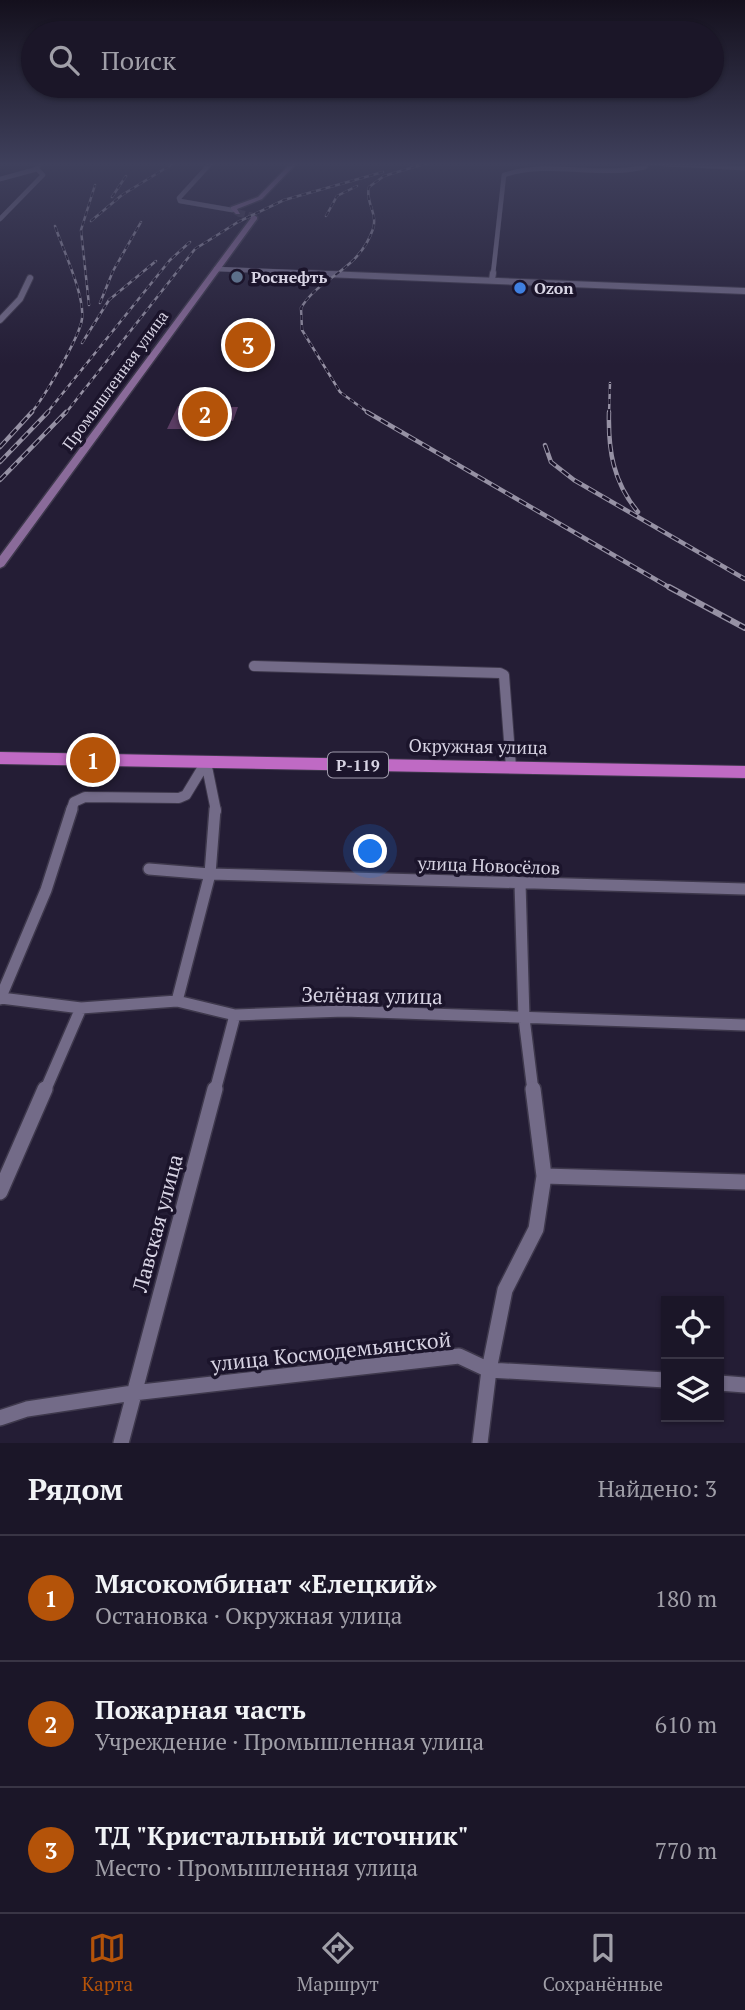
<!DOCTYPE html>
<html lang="ru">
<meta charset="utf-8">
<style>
body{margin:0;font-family:"PT Serif",serif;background:#241f30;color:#f1f3f6}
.controls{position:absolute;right:21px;bottom:21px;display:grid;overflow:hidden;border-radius:0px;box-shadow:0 2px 5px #0004}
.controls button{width:63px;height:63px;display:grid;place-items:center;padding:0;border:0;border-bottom:2px solid #393545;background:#1b1628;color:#f1f3f6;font:35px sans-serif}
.you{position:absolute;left:371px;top:852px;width:24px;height:24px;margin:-18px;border:5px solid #fff;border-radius:50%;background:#1a73e8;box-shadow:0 0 0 10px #1a73e833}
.badge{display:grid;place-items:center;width:46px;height:46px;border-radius:50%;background:#b45309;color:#fff;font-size:23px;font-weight:700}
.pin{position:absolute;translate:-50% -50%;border:4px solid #fff;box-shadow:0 2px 7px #0006}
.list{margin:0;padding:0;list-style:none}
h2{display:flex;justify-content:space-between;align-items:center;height:91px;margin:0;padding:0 28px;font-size:30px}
h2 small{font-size:23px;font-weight:400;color:#a09fa8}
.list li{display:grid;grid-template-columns:46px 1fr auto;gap:21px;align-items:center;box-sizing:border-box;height:126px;padding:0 28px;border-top:2px solid #393545}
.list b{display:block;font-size:26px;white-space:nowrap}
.list p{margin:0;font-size:23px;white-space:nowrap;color:#a09fa8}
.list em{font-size:23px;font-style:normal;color:#a09fa8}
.icon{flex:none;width:38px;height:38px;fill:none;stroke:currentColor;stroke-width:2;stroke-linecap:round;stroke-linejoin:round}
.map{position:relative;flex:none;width:745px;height:1443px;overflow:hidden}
.search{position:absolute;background:#1b1628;box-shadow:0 2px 5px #0004;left:21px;right:21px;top:21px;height:77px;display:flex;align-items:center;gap:18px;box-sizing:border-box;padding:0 24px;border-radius:38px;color:#a09fa8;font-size:26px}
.sheet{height:469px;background:#1b1628}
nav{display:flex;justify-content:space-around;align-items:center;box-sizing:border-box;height:98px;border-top:2px solid #393545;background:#1b1628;font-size:19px;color:#a09fa8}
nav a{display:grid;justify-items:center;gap:4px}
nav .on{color:#b45309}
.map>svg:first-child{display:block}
</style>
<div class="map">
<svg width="745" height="1443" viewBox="0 0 745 1443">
<rect width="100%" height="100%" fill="#241d35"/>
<path fill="#5b3d64" d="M237,340L263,341L255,359L228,358Z
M178,406L238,407L233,421L189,420L185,429H167Z"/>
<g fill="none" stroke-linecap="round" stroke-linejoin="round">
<path stroke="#3f384f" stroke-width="7" stroke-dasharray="7 3.5" stroke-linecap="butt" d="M238,213L252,216"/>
<defs>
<path id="street-far4" d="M211,163L179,198L180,201L232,210
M646,163L745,168
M0,179L37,169
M0,219L43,175L37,169L39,163
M216,269L343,274
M493,274L504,175C550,160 598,178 645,167L646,164"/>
<path id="street-far3" d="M301,273L745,291
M492,280L493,273
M0,320L20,299L30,278"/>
<path id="street-far2" d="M254,666L500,673L504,675L511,767
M206,762L216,811
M71,811L74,802L85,797L179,798L186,795L206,762"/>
<path id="street-far1" d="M149,869L210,874L745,889
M520,883L524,1018L533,1091
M1,998L81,1008L177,1001L235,1015L344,1011L745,1025
M0,999L46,890L72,809
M177,1001L210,874L215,809
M45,1091L81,1008
M215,1091L235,1015"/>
<path id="street" d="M544,1176L745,1182
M0,1192L45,1089
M719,1383L745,1385
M0,1418L27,1409L133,1393L459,1356L489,1370L666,1380
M121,1443L215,1089
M480,1443L489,1370L505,1290L536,1229L544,1176L533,1089"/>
<path id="secondary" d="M291,163H297L262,199L237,209L240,214H236L231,209V207L258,197Z
M252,214L257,217V219L4,566L0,568V556L251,218L249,216Z"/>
<path id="highway" d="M0,752L745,766V778L0,764Z"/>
</defs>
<use href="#street-far4" stroke="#3e384c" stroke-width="5"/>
<use href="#street-far3" stroke="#3e384c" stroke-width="8"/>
<use href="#street-far2" stroke="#3e384c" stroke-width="12"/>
<use href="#street-far1" stroke="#3e384c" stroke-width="14"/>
<use href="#street" stroke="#3e384c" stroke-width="18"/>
<use href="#secondary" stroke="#3e384c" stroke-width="3"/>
<use href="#highway" stroke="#3e384c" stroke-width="2"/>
<use href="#street-far4" stroke="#736b88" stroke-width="4.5"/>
<use href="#street-far3" stroke="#736b88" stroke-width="6"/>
<use href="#street-far2" stroke="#736b88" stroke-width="10"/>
<use href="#street-far1" stroke="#736b88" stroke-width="11"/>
<use href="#street" stroke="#736b88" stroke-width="15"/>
<use href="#secondary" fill="#8a6b9a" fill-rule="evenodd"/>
<use href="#highway" fill="#bf6ac4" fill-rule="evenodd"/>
<defs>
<path id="rail-far2" d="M112,197L126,176
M326,216L337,196L357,186
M91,221L122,195L174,163
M100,303L113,271L141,222
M89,305L81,230L95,185
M82,343L109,300L156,261
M30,414C43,400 80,336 82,319C85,295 63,250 55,226
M46,414L170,260L190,242
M65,414L195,249L238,222L284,200L383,172
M370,414L340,392L302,330L301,308C320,276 358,272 373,229C378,213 365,202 369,187L384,176L427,163
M609,414L610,383"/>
<path id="rail-far1" d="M367,412L672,589
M609,412C608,450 613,482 638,512
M545,445L551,462L574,480L745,579
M0,447L32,412
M0,462L48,412
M0,480L66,412"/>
<path id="rail" d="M669,587L745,628"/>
</defs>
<use href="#rail-far2" stroke="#9691a4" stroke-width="2.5"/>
<use href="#rail-far1" stroke="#9691a4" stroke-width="4.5"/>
<use href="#rail" stroke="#9691a4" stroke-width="6"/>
<use href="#rail-far2" stroke="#1b142b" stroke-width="2" stroke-dasharray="5" stroke-linecap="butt"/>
<use href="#rail-far1" stroke="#1b142b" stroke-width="2.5" stroke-dasharray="8" stroke-linecap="butt"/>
<use href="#rail" stroke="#1b142b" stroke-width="3.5" stroke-dasharray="10" stroke-linecap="butt"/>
</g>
<linearGradient id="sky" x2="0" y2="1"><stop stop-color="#14101d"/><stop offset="0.45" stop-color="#3f405c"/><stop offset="1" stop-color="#3f405c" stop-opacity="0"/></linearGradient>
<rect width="745" height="365" fill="url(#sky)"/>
<circle fill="#5c6f8a" stroke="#1b142b" stroke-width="2.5" cx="237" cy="277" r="7"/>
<circle fill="#3f7fe0" stroke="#1b142b" stroke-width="2.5" cx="520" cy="288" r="7"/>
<g text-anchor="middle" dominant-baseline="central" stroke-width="7" stroke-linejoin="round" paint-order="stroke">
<g font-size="16" font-weight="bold" fill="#d7d3e3" stroke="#1b142b" text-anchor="start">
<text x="251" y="277">Роснефть</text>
<text x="534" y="288">Ozon</text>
</g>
<g font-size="16" fill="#d7d3e3" stroke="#1b142b">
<text transform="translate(115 380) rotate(-54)">Промышленная улица</text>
</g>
<rect fill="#1b142b" stroke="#9f9aac" stroke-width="2" x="328" y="752.5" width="60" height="25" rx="5"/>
<g font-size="16" font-weight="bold" fill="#d7d3e3">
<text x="358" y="765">Р-119</text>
</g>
<g font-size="18" fill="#d7d3e3" stroke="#1b142b">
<text transform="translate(478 746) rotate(1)">Окружная улица</text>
<text transform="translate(489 865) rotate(2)">улица Новосёлов</text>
</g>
<g font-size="21" fill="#d7d3e3" stroke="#1b142b">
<text transform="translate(372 995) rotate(1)">Зелёная улица</text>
<text transform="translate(157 1223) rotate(-75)">Лавская улица</text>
<text transform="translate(331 1351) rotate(-6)">улица Космодемьянской</text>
</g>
</g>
</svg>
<div class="controls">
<button><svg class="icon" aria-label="locate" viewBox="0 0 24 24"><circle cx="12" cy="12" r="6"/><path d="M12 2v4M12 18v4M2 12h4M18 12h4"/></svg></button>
<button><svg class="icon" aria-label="layers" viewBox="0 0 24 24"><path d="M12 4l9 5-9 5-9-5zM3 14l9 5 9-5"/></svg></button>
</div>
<div class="you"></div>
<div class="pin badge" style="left:93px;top:760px">1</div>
<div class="pin badge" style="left:205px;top:414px">2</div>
<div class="pin badge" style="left:248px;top:345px">3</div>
<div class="search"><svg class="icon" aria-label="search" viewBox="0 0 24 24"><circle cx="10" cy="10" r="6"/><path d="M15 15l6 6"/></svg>Поиск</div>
</div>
<section class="sheet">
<h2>Рядом<small>Найдено: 3</small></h2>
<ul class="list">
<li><span class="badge">1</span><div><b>Мясокомбинат «Елецкий»</b><p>Остановка · Окружная улица</p></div><em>180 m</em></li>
<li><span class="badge">2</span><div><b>Пожарная часть</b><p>Учреждение · Промышленная улица</p></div><em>610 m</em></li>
<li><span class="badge">3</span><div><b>ТД &quot;Кристальный источник&quot;</b><p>Место · Промышленная улица</p></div><em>770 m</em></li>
</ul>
</section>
<nav>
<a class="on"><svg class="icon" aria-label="map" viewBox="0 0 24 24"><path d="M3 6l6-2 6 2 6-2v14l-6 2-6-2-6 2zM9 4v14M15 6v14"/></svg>Карта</a>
<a><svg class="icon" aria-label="directions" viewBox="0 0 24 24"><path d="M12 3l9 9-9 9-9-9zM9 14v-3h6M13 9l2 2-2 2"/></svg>Маршрут</a>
<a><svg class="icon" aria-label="saved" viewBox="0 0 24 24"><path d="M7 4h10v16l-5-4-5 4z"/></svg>Сохранённые</a>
</nav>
